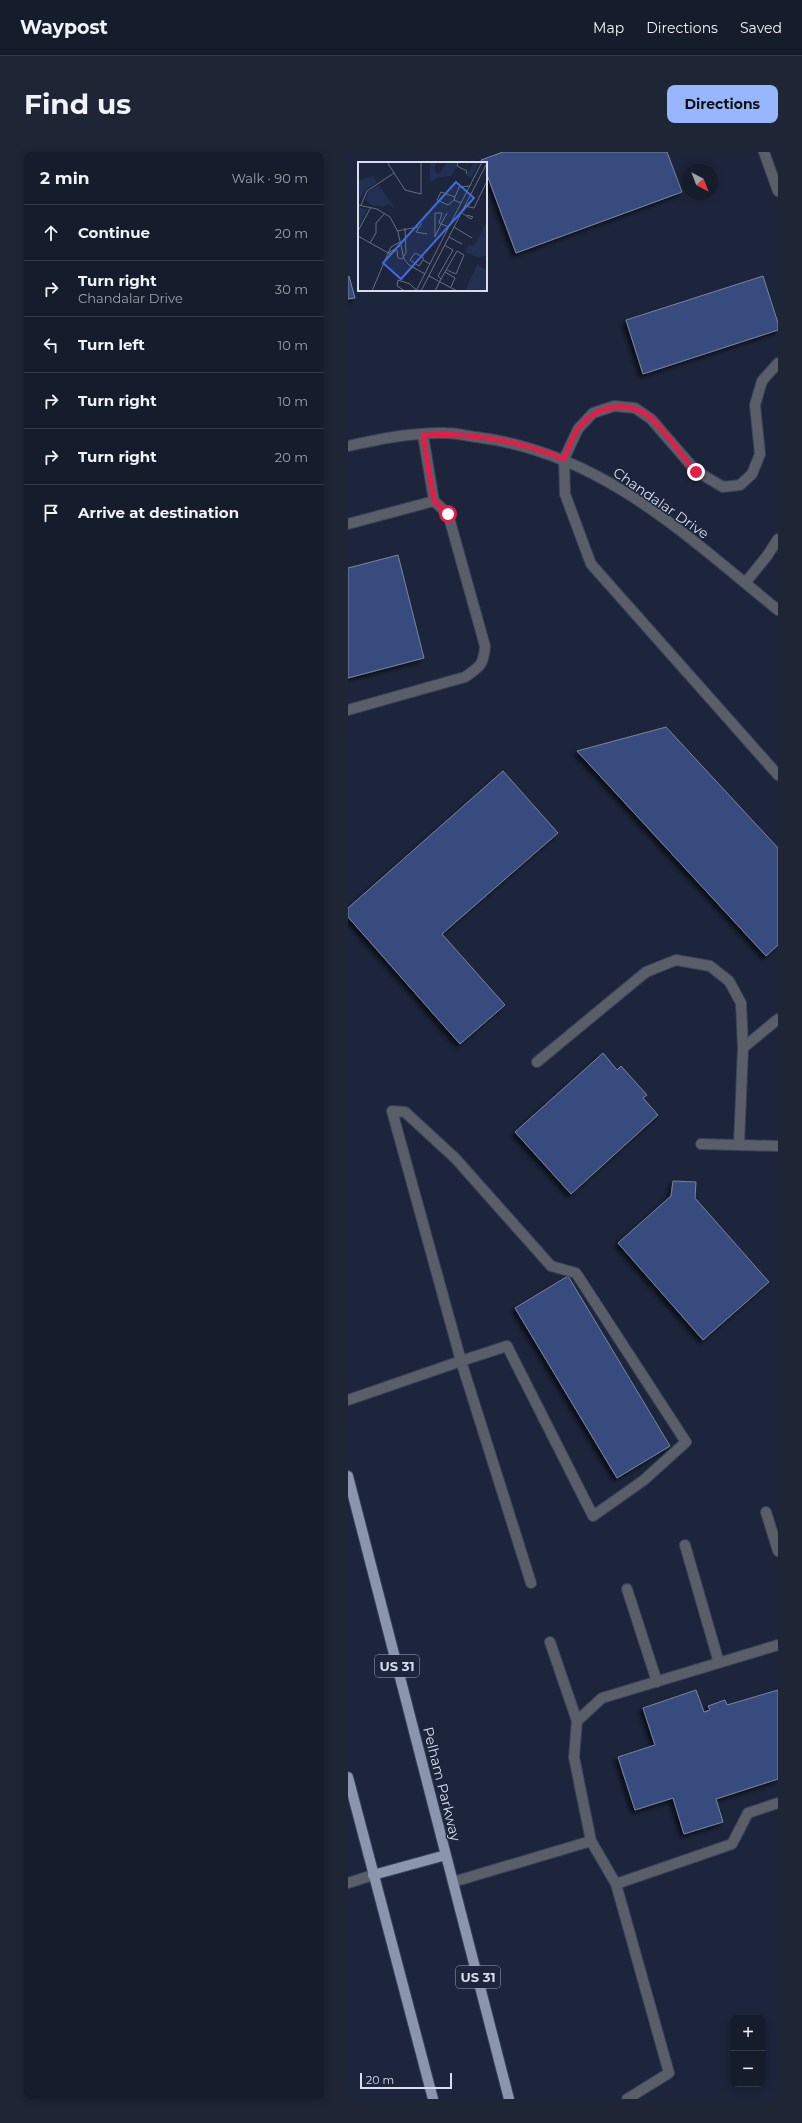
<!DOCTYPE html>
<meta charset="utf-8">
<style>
body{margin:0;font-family:Montserrat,sans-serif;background:#1e2534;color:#f1f3f6}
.controls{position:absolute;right:12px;bottom:12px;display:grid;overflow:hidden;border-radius:8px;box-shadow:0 2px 10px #0003}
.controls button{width:36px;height:36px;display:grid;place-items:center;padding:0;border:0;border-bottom:1px solid #343a48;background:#151c2c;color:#f1f3f6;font:20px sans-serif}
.compass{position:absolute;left:334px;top:12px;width:36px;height:36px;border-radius:50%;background:#151c2c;box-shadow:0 2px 10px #0003;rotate:138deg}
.scale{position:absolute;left:12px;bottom:10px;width:92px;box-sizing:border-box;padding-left:4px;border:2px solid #d7ddec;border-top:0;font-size:11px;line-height:14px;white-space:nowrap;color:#d7ddec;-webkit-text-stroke:3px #1c253b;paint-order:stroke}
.stop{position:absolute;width:12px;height:12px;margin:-9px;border:3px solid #e11d48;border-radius:50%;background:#fff}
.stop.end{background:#e11d48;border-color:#fff;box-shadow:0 1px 4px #0008}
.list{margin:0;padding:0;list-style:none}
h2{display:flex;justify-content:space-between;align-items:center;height:52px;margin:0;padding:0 16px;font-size:17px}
h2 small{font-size:13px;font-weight:400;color:#9da1a9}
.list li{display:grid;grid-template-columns:26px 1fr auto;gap:12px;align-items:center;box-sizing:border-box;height:56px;padding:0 16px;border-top:1px solid #343a48}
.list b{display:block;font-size:15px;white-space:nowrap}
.list p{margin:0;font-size:13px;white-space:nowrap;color:#9da1a9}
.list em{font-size:13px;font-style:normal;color:#9da1a9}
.icon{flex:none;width:22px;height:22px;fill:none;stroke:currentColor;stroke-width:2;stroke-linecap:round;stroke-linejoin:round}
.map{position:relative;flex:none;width:430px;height:1947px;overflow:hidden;border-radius:8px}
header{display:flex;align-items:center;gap:24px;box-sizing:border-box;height:56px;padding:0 20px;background:#151c2c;border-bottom:1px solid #343a48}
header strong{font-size:19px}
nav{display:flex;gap:22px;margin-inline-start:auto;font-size:14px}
.intro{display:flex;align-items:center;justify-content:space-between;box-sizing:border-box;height:96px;padding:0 24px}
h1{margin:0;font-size:28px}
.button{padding:10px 18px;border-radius:8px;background:#98b6fd;color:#111;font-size:14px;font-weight:700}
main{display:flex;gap:24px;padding:0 24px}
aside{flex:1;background:#151c2c;border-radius:8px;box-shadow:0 2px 10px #0003}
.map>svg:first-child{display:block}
</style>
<header>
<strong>Waypost</strong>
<nav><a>Map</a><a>Directions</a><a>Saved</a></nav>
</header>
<div class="intro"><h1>Find us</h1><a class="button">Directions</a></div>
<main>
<aside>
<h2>2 min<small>Walk · 90 m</small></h2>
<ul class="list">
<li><svg class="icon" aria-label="ahead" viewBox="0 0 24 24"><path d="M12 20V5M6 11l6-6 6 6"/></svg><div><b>Continue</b></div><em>20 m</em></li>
<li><svg class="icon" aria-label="right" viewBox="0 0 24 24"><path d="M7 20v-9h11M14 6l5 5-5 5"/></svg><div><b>Turn right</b><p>Chandalar Drive</p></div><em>30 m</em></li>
<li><svg class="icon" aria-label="left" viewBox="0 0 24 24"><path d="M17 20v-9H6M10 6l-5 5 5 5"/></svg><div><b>Turn left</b></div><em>10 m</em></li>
<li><svg class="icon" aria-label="right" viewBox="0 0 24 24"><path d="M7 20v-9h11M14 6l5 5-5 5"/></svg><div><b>Turn right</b></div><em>10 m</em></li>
<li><svg class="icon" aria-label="right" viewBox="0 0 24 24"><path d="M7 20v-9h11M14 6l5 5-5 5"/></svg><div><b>Turn right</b></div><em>20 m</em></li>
<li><svg class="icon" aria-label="arrive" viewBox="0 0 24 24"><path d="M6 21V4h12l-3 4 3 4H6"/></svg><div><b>Arrive at destination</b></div></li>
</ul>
</aside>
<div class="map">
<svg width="430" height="1947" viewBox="0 0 430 1947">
<defs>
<filter id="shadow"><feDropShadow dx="-3.5" dy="3.5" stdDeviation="2" flood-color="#0009"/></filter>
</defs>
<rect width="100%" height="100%" fill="#1c253b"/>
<path fill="#394c7e" stroke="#78849e" filter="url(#shadow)" d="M155,0H319L334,40L168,101L138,20V11H135L133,8Z
M1,124L7,146L0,147V125Z
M415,124L430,171V178L295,222L278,168Z
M50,403L76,506L0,526V416Z
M318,575L430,696V793L418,804L229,599Z
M155,619L210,681L94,782L157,853L112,892L0,765V756Z
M255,901L269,918L273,914L299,943L295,946L310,963L223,1042L167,980Z
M325,1029L348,1030L347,1046L421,1130L355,1188L270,1091L323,1044Z
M220,1124L322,1294L269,1326L167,1156Z
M348,1538L356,1560L362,1558L360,1554L377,1548L379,1553L430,1538V1627L368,1647L375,1670L336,1682L325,1646L287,1658L270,1605L307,1593L295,1556Z"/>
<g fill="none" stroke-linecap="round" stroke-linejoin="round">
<defs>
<path id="lane" d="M430,211L414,229L407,253L412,302L404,322L392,333L375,335L348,319L303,267L287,256L266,254L245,261L230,277L216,307L217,342L243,412L430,623
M75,283L86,349
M0,372L86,349L100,362L137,494C136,512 132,515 117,525L0,558
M189,910L298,820L328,808L362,814L381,829L393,851L395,896L391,992
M44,959L57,960L107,1006L203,1114L228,1121L338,1290L296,1328L245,1364L159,1194L113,1209Z
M353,992L430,994
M0,1248L113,1209L183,1431
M418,1360L430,1399
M337,1393L371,1511
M279,1437L309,1530
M202,1490L229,1569
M430,1493L254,1546L229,1569L226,1605L243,1689L268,1732L384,1692L400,1661L430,1651
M105,1730L243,1689
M0,1731L25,1723
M268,1732L321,1921L279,1947"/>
<path id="street" d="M416,0L430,39
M0,294C32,287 65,280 98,281C108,281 119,284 128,285C254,301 336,382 430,458
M397,431L419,404L430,387
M395,896L430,867"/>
<path id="primary" d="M0,1324L161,1947
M0,1625L85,1947
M25,1723L98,1703"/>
</defs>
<use href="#lane" stroke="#3a4257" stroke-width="12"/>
<use href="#street" stroke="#3a4257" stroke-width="12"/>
<use href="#primary" stroke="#3a4257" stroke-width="12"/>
<use href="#lane" stroke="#595e69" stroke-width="10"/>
<use href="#street" stroke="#595e69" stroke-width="10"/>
<use href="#primary" stroke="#8b95ad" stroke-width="10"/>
</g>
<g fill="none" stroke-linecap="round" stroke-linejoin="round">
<path stroke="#e11d48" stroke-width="5" d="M100,362L86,349L75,283C122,280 172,289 216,307C220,297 224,285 230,277C248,253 282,246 305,268C321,284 333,303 348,320"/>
</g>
<g text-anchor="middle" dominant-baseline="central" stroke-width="3" stroke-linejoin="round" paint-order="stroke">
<g fill="#1c253b" stroke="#9fa6b7" stroke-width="1">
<rect x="27" y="1503" width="44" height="22" rx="3"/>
<rect x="108" y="1814" width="44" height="22" rx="3"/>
</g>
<g font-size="13" font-weight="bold" fill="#d7ddec">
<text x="49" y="1514">US 31</text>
<text x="130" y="1825">US 31</text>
</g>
<g font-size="14" fill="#d7ddec" stroke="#1c253b">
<text transform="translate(313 351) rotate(35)">Chandalar Drive</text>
<text transform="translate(94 1632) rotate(76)">Pelham Parkway</text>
</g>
</g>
<g transform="translate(10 10)">
<rect width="129" height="129" fill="#1c253b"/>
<path d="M72,0H77V10L81,12L90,0H100L93,14L80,15L75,19H72ZM116,0H121L113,16L108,14ZM21,23L37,47L30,42L25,45L14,43L7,38L11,29ZM0,44L9,48L0,66ZM129,59V94L119,95L107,90L111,83L116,84ZM119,103L129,108V129H107Z" fill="#223054"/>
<path d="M15,14L19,20L7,29L0,40V19Z" fill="#223054"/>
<path fill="none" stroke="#676f82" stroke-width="1" d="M29,0L47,28L63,32V0M100,0L99,4L109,9L108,12M97,35L101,25L112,24M96,38L97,35L83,30L79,38L90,43L96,38L103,41M0,43L19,47L32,55L40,70L46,97L51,103L67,112M3,43L9,29L36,11M107,44L116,46L129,19M77,51H84L81,61L83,62L77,75ZM89,51L83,62L91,65M104,51L113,57L115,55L109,53M64,61L58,70L69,72M96,65L114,76M0,69L13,45M39,69L60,65M0,74L32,92L39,88L40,96L44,97L48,91L47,66M91,75L104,82M42,80L33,85L30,91L42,84M12,81L18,71V61L27,51M65,98V95L57,91L52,98L61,104L65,98L72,102M87,110L97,116L93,125M71,114L99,129M83,117L99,89L106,93L98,112L89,108M14,129L30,91M47,129L39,124L40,118L52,122L58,128M58,129L124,0M63,129L129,1M77,129L83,117L80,114L95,88L86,83"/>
<path fill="#426bdc" fill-opacity="0.15" stroke="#426bdc" stroke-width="2" d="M98,20L116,36L43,117L25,101Z"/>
<rect width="129" height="129" fill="none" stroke="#d7ddec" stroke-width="2"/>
</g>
</svg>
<div class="controls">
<button>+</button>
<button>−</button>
</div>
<svg class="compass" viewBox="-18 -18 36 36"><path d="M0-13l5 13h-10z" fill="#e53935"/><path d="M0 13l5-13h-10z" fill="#9da1a9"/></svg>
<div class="scale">20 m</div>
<div class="stop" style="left:100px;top:362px"></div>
<div class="stop end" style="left:348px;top:320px"></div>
</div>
</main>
